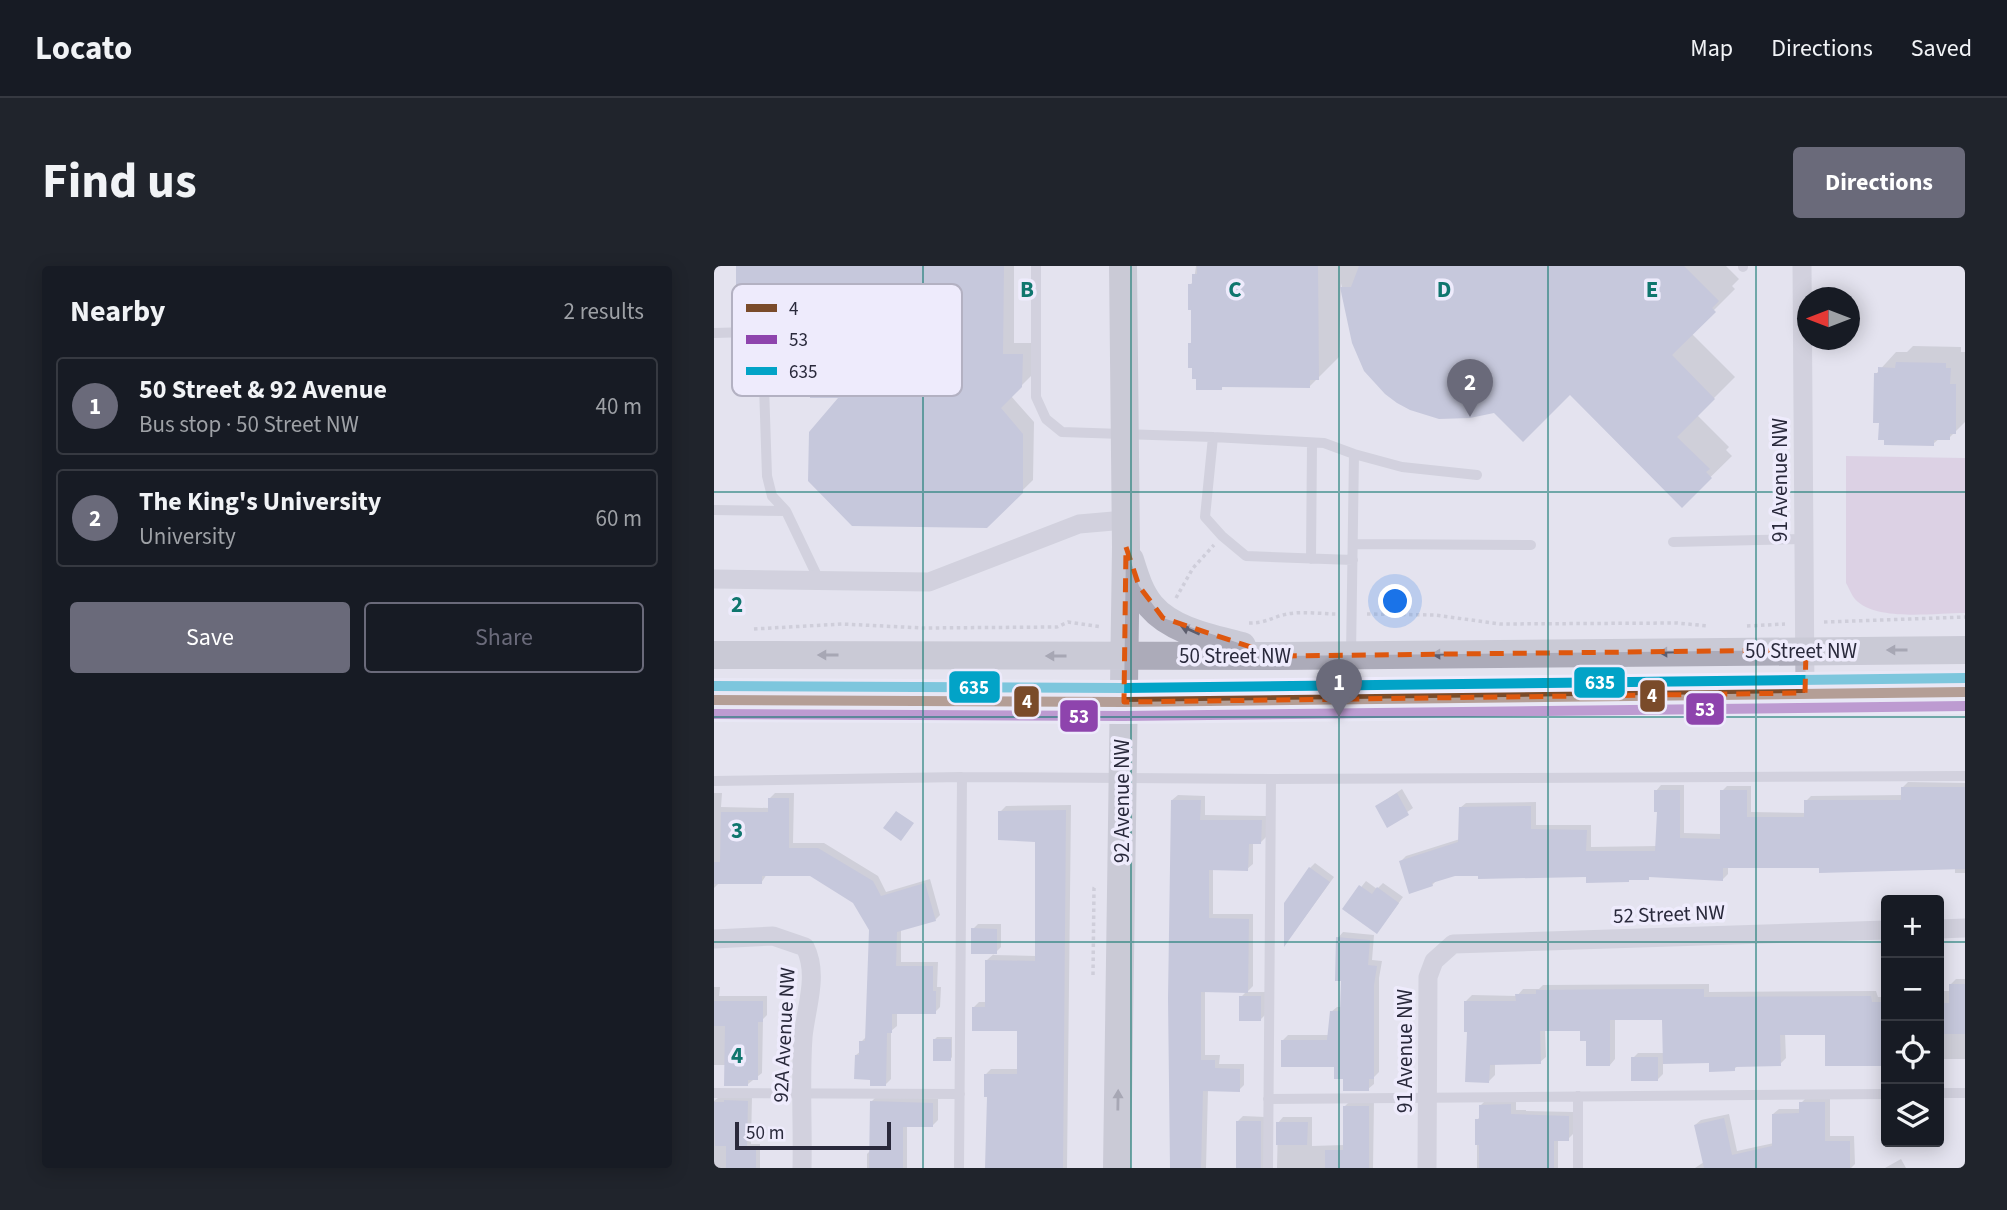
<!DOCTYPE html>
<meta charset="utf-8">
<style>
body{margin:0;font-family:"Source Sans 3",sans-serif;background:#20242c;color:#f1f3f6}
.controls{position:absolute;right:21px;bottom:21px;display:grid;overflow:hidden;border-radius:7px;box-shadow:0 4px 18px #0003}
.controls button{width:63px;height:63px;display:grid;place-items:center;padding:0;border:0;border-bottom:2px solid #363941;background:#171b24;color:#f1f3f6;font:35px sans-serif}
.compass{position:absolute;left:1083px;top:21px;width:63px;height:63px;border-radius:50%;background:#171b24;box-shadow:0 4px 18px #0003;rotate:270deg}
.scale{position:absolute;left:21px;bottom:18px;width:156px;box-sizing:border-box;padding-left:7px;border:4px solid #29293b;border-top:0;font-size:19px;line-height:24px;white-space:nowrap;color:#29293b;-webkit-text-stroke:5px #eeebfc;paint-order:stroke}
.you{position:absolute;left:682px;top:336px;width:24px;height:24px;margin:-18px;border:5px solid #fff;border-radius:50%;background:#1a73e8;box-shadow:0 0 0 10px #1a73e833}
.badge{display:grid;place-items:center;width:46px;height:46px;border-radius:50%;background:#6a6a7a;color:#fff;font-size:23px;font-weight:700}
.pin{position:absolute;translate:-50% -58px;filter:drop-shadow(0 2px 4px #0008)}
.pin::after{content:'';position:absolute;top:37px;width:24px;height:21px;background:inherit;clip-path:polygon(0 0,100% 0,50% 100%)}
.list{margin:0;padding:0;list-style:none}
h2{display:flex;justify-content:space-between;align-items:center;height:91px;margin:0;padding:0 28px;font-size:30px}
h2 small{font-size:23px;font-weight:400;color:#9ea1a6}
.list li{display:grid;grid-template-columns:46px 1fr auto;gap:21px;align-items:center;box-sizing:border-box;height:98px;margin:0 14px 14px;padding:0 14px;border:2px solid #363941;border-radius:7px}
.list b{display:block;font-size:26px;white-space:nowrap}
.list p{margin:0;font-size:23px;white-space:nowrap;color:#9ea1a6}
.list em{font-size:23px;font-style:normal;color:#9ea1a6}
.actions{display:flex;gap:14px;padding:21px 28px}
.actions a{flex:1;padding:16px 0;border:2px solid #6a6a7a;border-radius:7px;text-align:center;font-size:24px;color:#6a6a7a}
.actions .main{background:#6a6a7a;color:#fff}
.icon{flex:none;width:38px;height:38px;fill:none;stroke:currentColor;stroke-width:2;stroke-linecap:round;stroke-linejoin:round}
.map{position:relative;flex:none;width:1251px;height:902px;overflow:hidden;border-radius:7px}
header{display:flex;align-items:center;gap:42px;box-sizing:border-box;height:98px;padding:0 35px;background:#171b24;border-bottom:2px solid #363941}
header strong{font-size:33px}
nav{display:flex;gap:38px;margin-inline-start:auto;font-size:24px}
.intro{display:flex;align-items:center;justify-content:space-between;box-sizing:border-box;height:168px;padding:0 42px}
h1{margin:0;font-size:49px}
.button{padding:18px 32px;border-radius:7px;background:#6a6a7a;color:#fff;font-size:24px;font-weight:700}
main{display:flex;gap:42px;padding:0 42px}
aside{flex:1;background:#171b24;border-radius:7px;box-shadow:0 4px 18px #0003}
.map>svg:first-child{display:block}
</style>
<header>
<strong>Locato</strong>
<nav><a>Map</a><a>Directions</a><a>Saved</a></nav>
</header>
<div class="intro"><h1>Find us</h1><a class="button">Directions</a></div>
<main>
<aside>
<h2>Nearby<small>2 results</small></h2>
<ul class="list">
<li><span class="badge">1</span><div><b>50 Street &amp; 92 Avenue</b><p>Bus stop · 50 Street NW</p></div><em>40 m</em></li>
<li><span class="badge">2</span><div><b>The King's University</b><p>University</p></div><em>60 m</em></li>
</ul>
<div class="actions"><a class="main">Save</a><a>Share</a></div>
</aside>
<div class="map">
<svg width="1251" height="902" viewBox="0 0 1251 902">
<rect width="100%" height="100%" fill="#e4e3ef"/>
<path fill="#d3bbd8" d="M1132,190L1251,192V347C1222,347 1166,355 1144,336C1138,331 1136,324 1132,317Z"/>
<path fill="#0003" d="M24,0H300V77H319V108L297,130L320,156L319,214L272,260L128,130L98,87L58,46Z
M482,0H1012L1025,13L1018,20L1021,23L977,67L1021,111L983,149L1015,181L1012,184L1018,190L968,239L856,127L781,145L640,77L627,17L625,91L595,121L510,120L507,122L476,78L479,74L476,19L480,15Z
M1199,80L1247,81V86H1251V156L1235,172H1226L1219,178L1162,108L1182,86H1193Z
M1194,516L1251,517V607H1241V601L1014,600V608L1009,613L937,609L934,612L741,608L723,614L718,619L687,595L692,590L746,573V542L752,537L822,536V559H877V581L943,580L945,544L942,525L947,519H970V567L1008,568V525L1013,520H1037V546L1092,547V535L1097,530L1189,529V521Z
M688,523L699,542L674,559L663,540Z
M0,527H8L7,541L56,542V532L61,527H80L79,577H110L164,610L172,626L216,613L226,649L221,654L187,663V696H224L223,721H227L226,741L221,746H183V760L177,765V813L171,819L157,812L142,789L147,785V776L153,770L156,664L141,635L96,608H53L47,617L6,616L0,622Z
M464,529L491,530V549L552,550V571L547,576H539V598L533,603H499V648H539V720L533,726H552V748L546,754L527,731L533,725H491V789H506L505,798H530V819L525,824H494L492,902H457L458,534Z
M357,539L353,902H273L275,829L272,808L277,803H305V763L259,742L265,736H273V694L282,686L259,663L264,658H287V681L279,689L322,690L323,574L286,546L292,540Z
M601,597L620,611L575,673L596,602Z
M652,615L663,623L669,617L689,631L668,660L630,643Z
M629,666L660,669L658,694L668,695L665,712V806L660,811V818L654,823L630,811L622,800L569,774L574,769H615L617,746L623,741H628V714L624,672Z
M1242,713H1251V793H1225V725H1237L1236,719Z
M995,718V726L1162,725L1164,731H1172V798H1113V767H1071L1072,792L1066,798L1025,799L1020,803L997,795L949,796V808L943,814L919,792L924,787H951L950,752L901,753V793L896,799L874,774L868,763H831L832,791L826,796L781,798V809L775,815L755,764L752,735L758,729L803,730L809,723H825L829,719Z
M0,721H6L5,730H53V749L49,753L48,807L34,818L12,799H0Z
M223,771H238V791L236,794L221,773Z
M38,830L37,878H46V902H0V835L4,832Z
M163,830L224,833V854L219,859H193V902H153V888L157,884V836Z
M1116,831V870H1140L1141,898L1137,902H981L990,896L981,859L987,854L1015,848L1023,885L1060,877L1059,848L1065,843H1087V837L1092,832Z
M772,834H802V844H812V845L859,846V868L854,873H844V902H763V854L767,850V839Z
M636,835H660L659,902H563L564,857L569,851H598V880L630,879V841Z
M529,850L551,851L555,902H524V855Z
M1187,893L1192,902H1171Z"/>
<path fill="#a3a6c5" d="M22,0H290L289,88H309L308,121L287,142L309,168V227L273,262L138,260L94,215L95,166L124,132H96V89H68L55,76L56,47H22Z
M483,0H604L605,114H596V122L508,121V124H482V113H478V102H474V77H477V44H474V18H478V8H483Z
M645,0H970L1005,35L998,42L1002,46L958,89L1001,133L963,171L996,203L992,206L998,212L968,242L856,129L809,176L780,147L756,152L725,153L696,144L683,137L671,128L650,105L638,77L626,21H637Z
M1182,96L1232,97V102H1237L1236,118H1242V168H1236V174H1220V180L1170,179V174H1164L1165,157H1159L1160,107H1164V101L1181,102Z
M1187,521H1251V603L1105,607V602H1009V615L935,611V614H915V616L872,617V611L764,613V610H741L718,617L719,620L695,628L685,595L744,576L745,541L817,540V563L873,564L872,585H941L943,546H940V524H966V572L1006,573V524H1033V551H1090V534H1187Z
M683,527L695,549L673,562L661,540Z
M54,532H75V582H104L159,615L167,630L211,617L222,655L183,666L182,700H219V725H222V748H178V767H173L172,820H156V814L140,813L141,789H145V775H151L155,664L139,637L96,610H48V618H0V596H6L7,546H54Z
M457,534H487L486,554H548L547,578H535L534,605L495,604V652L535,653L534,727L487,726V794H501V802L526,803V826L489,825L487,902H456L454,732Z
M352,544L349,902H271L273,831H270V808H303V765H258V741H271V694L321,695V576L284,574V545Z
M182,545L200,557L187,575L169,562Z
M595,601L616,616L570,681V637Z
M645,619L658,628L663,621L685,637L663,668L628,643Z
M257,662L283,663V688H257Z
M622,671L656,674L654,699L663,700L660,719V813H655V825H629V813H620V801H567V774H613L616,745H626L627,715H621Z
M1235,718H1251V768H1225V737H1235Z
M927,723H990V731L1157,730L1158,736H1172V800H1111V769H1066L1067,800L1021,801V805L995,806V797L949,798L948,754H896V800H872V775H866V765H826L827,798L776,799L775,817L751,816L753,766H750V735H802L801,728H822V724Z
M525,730H547V755H525Z
M0,735H49V756H44V814H34V820H10L11,760H0Z
M219,773H237V795H219Z
M917,791H944V815H917Z
M10,834L34,835L33,882H42V902H12V880H1L0,836H10Z
M156,835L219,837V861H189V902H155Z
M1085,836H1111V875H1136V902H990L980,859L1010,852L1018,889L1058,880V848L1085,847Z
M797,838V848L855,850V875H840V902H765V879H761V853H765V839Z
M629,840H655V902H611V884H629Z
M522,855H547V902H522Z
M562,856H594L593,879H562Z"/>
<g fill="none" stroke-linecap="round" stroke-linejoin="round">
<path stroke="#b5b3c2" stroke-width="3.5" stroke-dasharray="3.5 3.5" stroke-linecap="butt" d="M462,332L479,302L500,279
M653,348L721,349L786,358L963,357L994,360
M1110,356L1251,351
M535,357C553,357 558,351 573,348C589,345 608,348 624,348
M1033,360L1071,358
M40,363L128,358L209,362L343,361L354,356L388,361
M379,709L380,622L382,619"/>
<path stroke="#bcbbc9" stroke-width="10" d="M322,0V131L332,153L348,166L499,171L610,177L640,188L688,201L763,209
M1029,1V0
M0,67L35,66L45,74L49,90L53,210L58,230L72,245
M499,171L491,251L508,270L532,290L639,294
M0,244L72,245L105,314
M959,276L1089,273
M640,278L817,279
M597,293L598,177
M637,389L640,188
M0,515L248,511L557,513L1251,510
M0,827L246,828
M1225,827H1251
M554,833L1172,828
M245,902L248,511
M554,902L557,513
M864,902V830"/>
<path stroke="#bcbbc9" stroke-width="19" d="M1088,0L1091,427
M0,313L215,316L365,258L411,254
M1225,663L1251,662
M0,673L59,670L91,681C105,709 92,741 89,771C86,814 89,859 88,902
M713,902L714,711L720,695L739,678L1172,664"/>
<path stroke="#acabb9" stroke-width="28" d="M416,294C421,310 426,327 437,340C458,365 498,372 528,380
M0,389L564,390L1251,384
M0,434L410,436L1251,426
M403,902L412,281L409,0"/>
<defs>
<path id="bus-1" d="M0,434L410,436L1251,426"/>
<path id="bus-2" d="M0,448L410,450L1251,440"/>
<path id="bus-3" d="M0,420L410,422L1251,412"/>
</defs>
<use href="#bus-1" stroke="#eeebfc" stroke-width="16"/>
<use href="#bus-2" stroke="#eeebfc" stroke-width="16"/>
<use href="#bus-3" stroke="#eeebfc" stroke-width="16"/>
<use href="#bus-1" stroke="#7a4b2a" stroke-width="10"/>
<use href="#bus-2" stroke="#8e44ad" stroke-width="10"/>
<use href="#bus-3" stroke="#02a3c7" stroke-width="10"/>
</g>
<defs><path id="oneway-solid" d="M-6-.8H1V-3.2L6.5 0L1 3.2V.8H-6Z" transform="scale(1.75)"/></defs>
<g fill="#5d5d6d">
<use href="#oneway-solid" transform="translate(476 364) rotate(-157)"/>
<use href="#oneway-solid" transform="translate(1183 384) rotate(180)"/>
<use href="#oneway-solid" transform="translate(955 386) rotate(179)"/>
<use href="#oneway-solid" transform="translate(728 388) rotate(179)"/>
<use href="#oneway-solid" transform="translate(114 389) rotate(-180)"/>
<use href="#oneway-solid" transform="translate(342 390) rotate(-180)"/>
<use href="#oneway-solid" transform="translate(404 834) rotate(-89)"/>
</g>
<path d="M0 0H1251V902H0ZM412,281L425,320L449,352L564,390L1092,384L1091,427L410,436Z" fill="#e4e3ef" fill-opacity=".55" fill-rule="evenodd"/>
<path fill="none" stroke="#de570e" stroke-width="5" stroke-dasharray="14 9" stroke-linejoin="round" d="M412,281L425,320L449,352L564,390L1092,384L1091,427L410,436Z"/>
<path fill="none" stroke="#0f766e" stroke-width="2" stroke-opacity="0.55" d="M209,0V902M417,0V902M625,0V902M834,0V902M1042,0V902M0,226H1251M0,451H1251M0,676H1172M1225,676H1251"/>
<g text-anchor="middle" dominant-baseline="central" stroke-width="7" stroke-linejoin="round" paint-order="stroke">
<g font-size="21" fill="#29293b" stroke="#eeebfc">
<text transform="translate(1066 214) rotate(-90)">91 Avenue NW</text>
<text x="1087" y="385">50 Street NW</text>
<text x="521" y="390">50 Street NW</text>
<text transform="translate(408 535) rotate(-90)">92 Avenue NW</text>
<text transform="translate(955 648) rotate(-2)">52 Street NW</text>
<text transform="translate(70 769) rotate(-87)">92A Avenue NW</text>
<text transform="translate(691 785) rotate(-90)">91 Avenue NW</text>
</g>
</g>
<rect x="18" y="18" width="230" height="112" rx="10" fill="#eeebfc" stroke="#b3b1c2" stroke-width="2"/>
<rect x="32" y="38" width="31" height="8" fill="#7a4b2a"/>
<rect x="32" y="69" width="31" height="9" fill="#8e44ad"/>
<rect x="32" y="101" width="31" height="8" fill="#02a3c7"/>
<g font-size="19" fill="#29293b">
<text x="75" y="49">4</text>
<text x="75" y="80">53</text>
<text x="75" y="112">635</text>
</g>
<g font-size="23" text-anchor="middle" font-weight="bold" fill="#0f766e" stroke="#eeebfc" stroke-width="7" stroke-linejoin="round" paint-order="stroke">
<text x="313" y="31">B</text>
<text x="521" y="31">C</text>
<text x="730" y="31">D</text>
<text x="938" y="31">E</text>
<text x="23" y="346">2</text>
<text x="23" y="572">3</text>
<text x="23" y="797">4</text>
</g>
<g stroke="#eeebfc" stroke-width="2.5">
<rect x="859" y="400" width="53" height="33" rx="7" fill="#02a3c7"/>
<rect x="234" y="404" width="53" height="34" rx="7" fill="#02a3c7"/>
<rect x="925" y="413" width="27" height="34" rx="7" fill="#7a4b2a"/>
<rect x="299" y="419" width="27" height="33" rx="7" fill="#7a4b2a"/>
<rect x="971" y="426" width="40" height="34" rx="7" fill="#8e44ad"/>
<rect x="345" y="433" width="40" height="34" rx="7" fill="#8e44ad"/>
</g>
<g font-size="19" text-anchor="middle" font-weight="bold" fill="#fff">
<text x="886" y="423">635</text>
<text x="260" y="428">635</text>
<text x="938" y="436">4</text>
<text x="313" y="442">4</text>
<text x="991" y="450">53</text>
<text x="365" y="457">53</text>
</g>
</svg>
<div class="controls">
<button>+</button>
<button>−</button>
<button><svg class="icon" aria-label="locate" viewBox="0 0 24 24"><circle cx="12" cy="12" r="6"/><path d="M12 2v4M12 18v4M2 12h4M18 12h4"/></svg></button>
<button><svg class="icon" aria-label="layers" viewBox="0 0 24 24"><path d="M12 4l9 5-9 5-9-5zM3 14l9 5 9-5"/></svg></button>
</div>
<svg class="compass" viewBox="-18 -18 36 36"><path d="M0-13l5 13h-10z" fill="#e53935"/><path d="M0 13l5-13h-10z" fill="#9ea1a6"/></svg>
<div class="scale">50 m</div>
<div class="you"></div>
<div class="pin badge" style="left:625px;top:451px">1</div>
<div class="pin badge" style="left:756px;top:151px">2</div>
</div>
</main>
